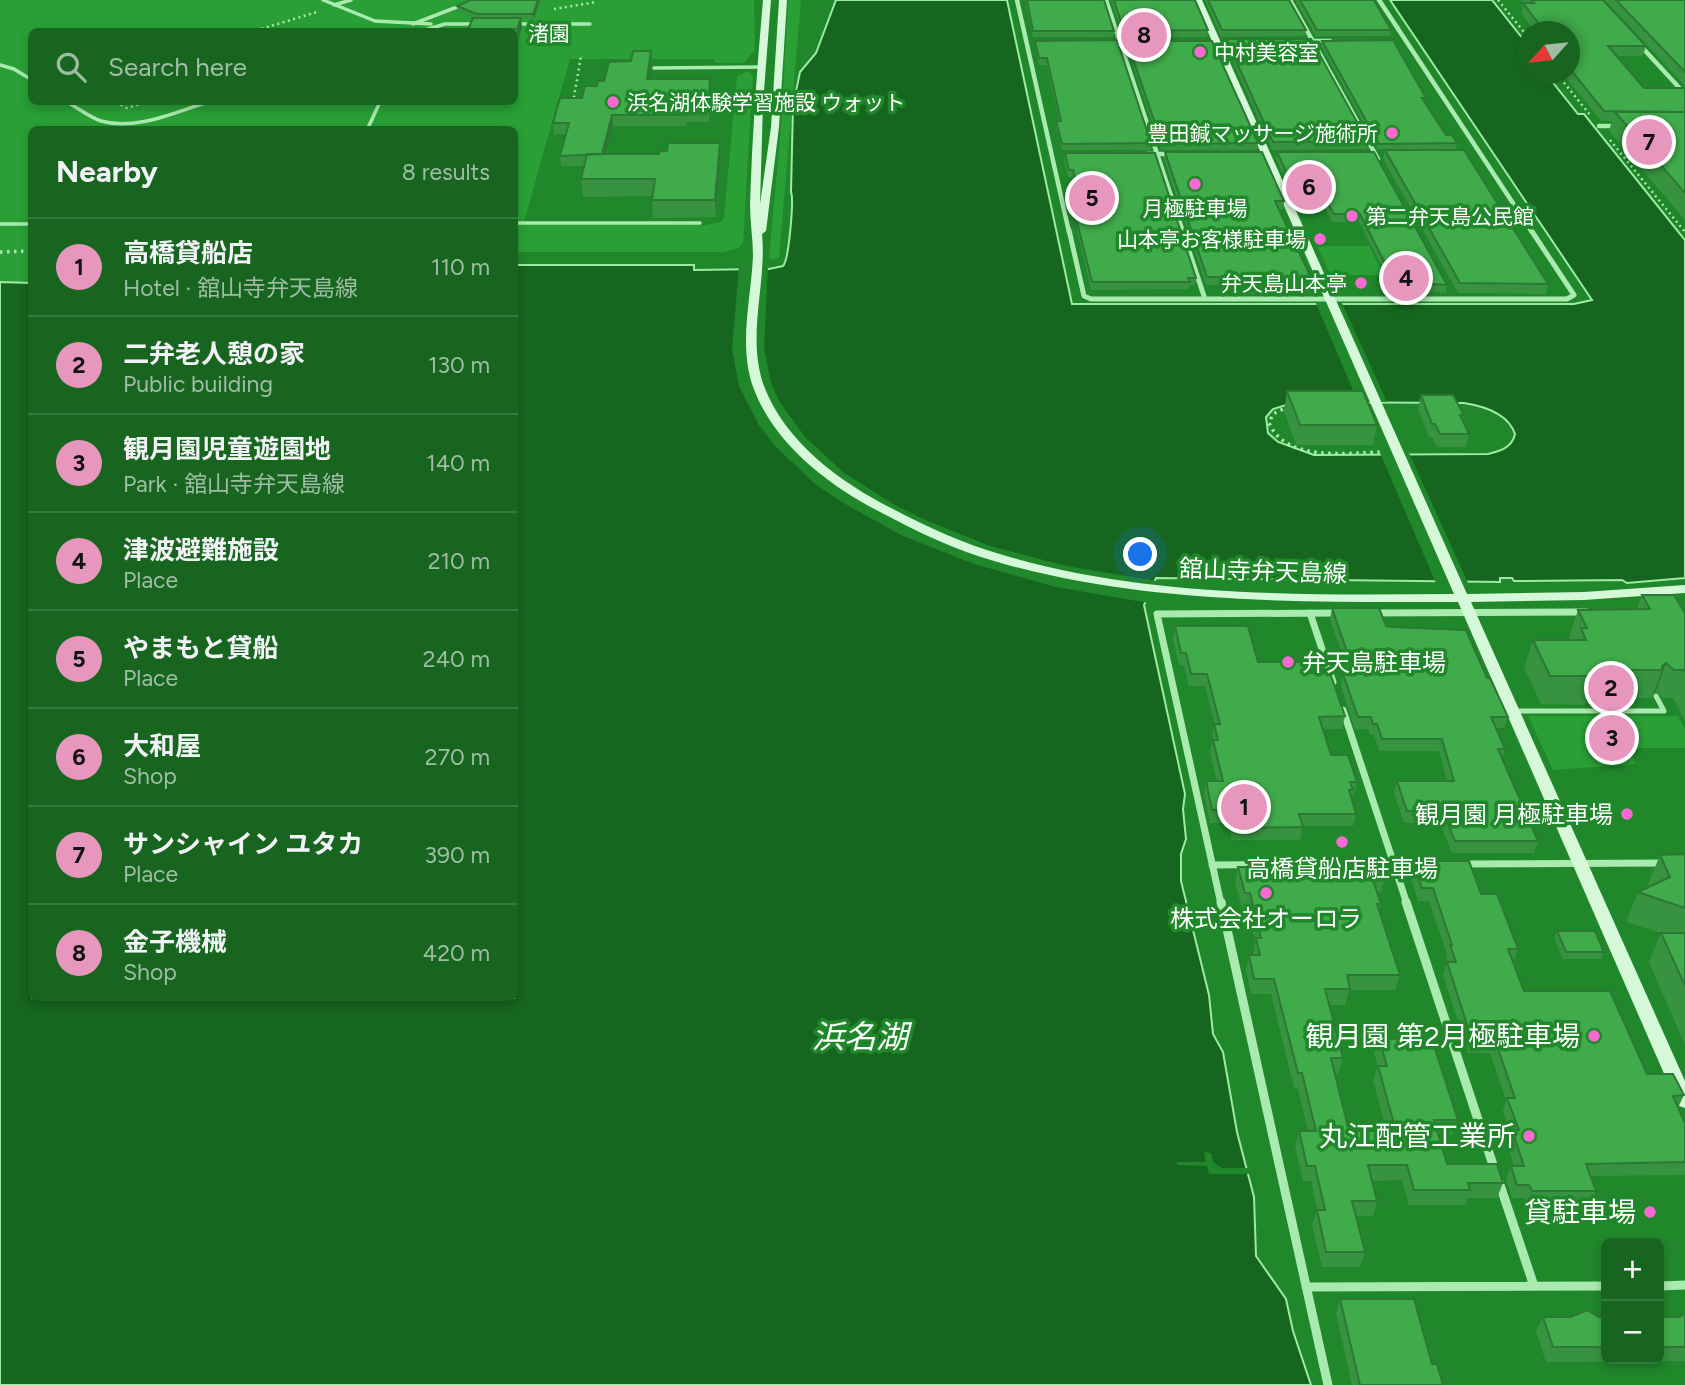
<!DOCTYPE html>
<meta charset="utf-8">
<style>
body{margin:0;font-family:Figtree,"Noto Sans JP",sans-serif;background:#216b29;color:#f1f3f6}
.controls{position:absolute;right:21px;bottom:21px;display:grid;overflow:hidden;border-radius:10px;box-shadow:0 4px 10px #0003}
.controls button{width:63px;height:63px;display:grid;place-items:center;padding:0;border:0;border-bottom:2px solid #36793e;background:#186520;color:#f1f3f6;font:35px sans-serif}
.compass{position:absolute;left:1517px;top:21px;width:63px;height:63px;border-radius:50%;background:#186520;box-shadow:0 4px 10px #0003;rotate:243deg}
.you{position:absolute;left:1141px;top:555px;width:24px;height:24px;margin:-18px;border:5px solid #fff;border-radius:50%;background:#1a73e8;box-shadow:0 0 0 10px #1a73e833}
.badge{display:grid;place-items:center;width:46px;height:46px;border-radius:50%;background:#e797bd;color:#111;font-size:23px;font-weight:700}
.pin{position:absolute;translate:-50% -50%;border:4px solid #fff;box-shadow:0 2px 7px #0006}
.list{margin:0;padding:0;list-style:none}
h2{display:flex;justify-content:space-between;align-items:center;height:91px;margin:0;padding:0 28px;font-size:30px}
h2 small{font-size:23px;font-weight:400;color:#9fbda5}
.list li{display:grid;grid-template-columns:46px 1fr auto;gap:21px;align-items:center;box-sizing:border-box;height:98px;padding:0 28px;border-top:2px solid #36793e}
.list b{display:block;font-size:26px;white-space:nowrap}
.list p{margin:0;font-size:23px;white-space:nowrap;color:#9fbda5}
.list em{font-size:23px;font-style:normal;color:#9fbda5}
.icon{flex:none;width:38px;height:38px;fill:none;stroke:currentColor;stroke-width:2;stroke-linecap:round;stroke-linejoin:round}
.map{position:relative;flex:none;width:1685px;height:1385px;overflow:hidden}
.search{position:absolute;background:#186520;box-shadow:0 4px 10px #0003;left:28px;top:28px;width:490px;height:77px;display:flex;align-items:center;gap:18px;box-sizing:border-box;padding:0 24px;border-radius:10px;color:#9fbda5;font-size:26px}
.panel{position:absolute;background:#186520;box-shadow:0 4px 10px #0003;left:28px;top:126px;width:490px;height:875px;border-radius:10px}
.map>svg:first-child{display:block}
</style>
<div class="map">
<svg width="1685" height="1385" viewBox="0 0 1685 1385">
<rect width="100%" height="100%" fill="#20872b"/>
<path fill="#299f35" fill-rule="evenodd" d="M0,0H754L755,50L744,63H715L714,59H570L523,225H704L721,222L724,217L737,76L748,71L753,76L743,243L739,248L724,252H516L515,255L514,130H32L31,283L0,282ZM32,32H514V102H32Z
M788,0H801L779,258L774,260L769,258L781,127Z
M1317,246H1369L1384,275H1331Z
M1528,716H1678L1685,729V748H1629L1636,764L1553,770Z"/>
<path fill="#16661f" stroke="#9deba3" stroke-width="2" fill-rule="evenodd" d="M836,0H1007L1072,304H1574L1592,300L1390,0H1492L1527,44L1528,74H1546L1578,114H1584L1685,240V578L1627,583L1622,580L1514,581L1512,578H1500V582L1156,578L1144,605L1185,794L1183,809L1186,839L1181,854V881L1209,995L1213,1034L1223,1052L1237,1132L1254,1197L1256,1256L1286,1299L1293,1331L1311,1385H0V282L32,283V998H514L515,265H694V270L769,269L783,266C789,260 794,199 791,192L793,106L800,72L816,53ZM1296,402L1464,403C1483,406 1508,413 1515,434C1512,448 1500,451 1488,454L1314,455L1278,442L1268,433L1266,417L1273,409Z"/>
<path fill="#20872b" d="M739,266H768L764,348L771,383L779,401L805,437L843,472L893,504L923,519L990,546L1066,566L1157,581L1149,603L1056,587L974,564L901,535L840,501L814,483L774,445L759,425L739,386L732,349Z
M1315,301H1341L1387,402H1358Z
M1380,453H1409L1468,583H1436Z
M1204,1152L1211,1153L1213,1162L1222,1168H1250L1252,1174H1209L1207,1166L1178,1165L1177,1162H1206Z"/>
<g fill="none" stroke-linecap="round" stroke-linejoin="round">
<path stroke="#a9eaaf" stroke-width="2.5" stroke-dasharray="2 3.5" stroke-linecap="butt" d="M1498,0L1528,37
M554,9L596,2
M251,32L317,12
M1557,74L1591,116
M116,102L127,108L147,102
M573,103L581,56
M1610,140L1685,232"/>
<path stroke="#a9eaaf" stroke-width="3.5" stroke-dasharray="2.5 4.5" stroke-linecap="butt" d="M0,252L32,251
M1289,406L1273,414L1269,423C1286,462 1345,453 1381,452"/>
<path stroke="#a9eaaf" stroke-width="3.5" d="M323,0L375,21L431,24
M334,5L351,0
M413,24L475,0
M515,24H590
M418,32L445,24H477
M0,65L14,69L32,80
M654,68L762,67
M67,102C78,108 89,117 101,121C136,131 175,112 208,102
M367,130L380,102
M514,223H700
M0,224H32"/>
<path stroke="#a9eaaf" stroke-width="5" d="M1516,711H1664L1656,696"/>
<path stroke="#a9eaaf" stroke-width="4.5" d="M1017,0L1069,232
M1106,0L1183,232
M1290,0L1378,159
M1379,0L1532,232
M1304,41H1330
M1108,42H1134
M1639,44L1685,94
M1599,126H1618
M1147,154H1174"/>
<path stroke="#a9eaaf" stroke-width="5" d="M1069,230L1084,296L1091,299H1567L1574,295L1531,230
M1182,230L1205,299"/>
<path stroke="#a9eaaf" stroke-width="7" d="M1310,613L1333,682
M1374,613L1586,612
M1343,710L1407,904
M1374,864H1432
M1462,864L1663,863
M1212,865L1324,864
M1221,904L1157,614L1338,613"/>
<path stroke="#a9eaaf" stroke-width="9" d="M1221,902L1328,1385
M1406,902L1495,1171
M1499,1182L1534,1286
M1659,1286L1685,1285
M1306,1287L1606,1286"/>
<path fill="#d4f8d8" fill-rule="evenodd" d="M763,0H771L763,104L760,204L771,127L779,0H787L779,127L766,231L762,234C767,284 746,336 764,386C785,442 840,482 891,508C927,527 964,544 1003,555C1148,598 1304,595 1454,594L1194,0H1202L1467,594L1584,592L1685,585V593L1584,600L1471,602L1685,1081V1108L1679,1106L1676,1101L1458,602C1303,602 1144,605 994,561C955,550 918,532 882,513C829,486 772,443 752,384C739,342 751,299 753,256C753,239 750,222 750,204C752,136 757,68 763,0Z"/>
</g>
<path fill="#379340" d="M471,0H540L534,19H521L522,28L518,40H514V32H468V29L474,18L458,11L457,6Z
M1025,0H1104L1114,31L1113,37H1033Z
M1111,0H1195L1208,30L1207,37H1123Z
M1205,0H1289L1306,30L1305,36L1221,37Z
M1295,0H1374L1391,30L1390,36H1316Z
M1521,0H1603L1646,46L1643,56H1617L1644,88H1685V220L1609,131L1612,121H1601L1563,74H1570V32H1535L1521,13L1523,3Z
M1605,0H1685V86Z
M1226,39L1368,142L1367,149L1272,150L1226,46Z
M1035,41L1151,143V150H1062L1056,128V121H1059L1047,65H1039L1035,47Z
M1127,41L1258,143L1257,150H1161L1127,47Z
M1322,41L1426,98L1425,102L1446,135L1457,143L1456,149H1378L1321,46Z
M651,51L652,61L649,79H710L709,122H687V126H613L606,154H659L667,151L720,143L721,160L716,217L653,218L652,196L583,197L581,179L584,166H561L560,156L566,134H554L553,123L597,86L631,61Z
M1385,150L1548,284L1546,294L1458,293L1383,159Z
M1165,152L1284,201L1283,209H1278L1314,284L1313,293L1247,294L1243,285H1206L1164,160Z
M1277,152H1374L1447,285L1446,293L1393,289L1359,222H1333L1325,209H1298L1276,159Z
M1065,153L1196,278L1195,285H1189V289L1091,290L1075,221V214H1082L1073,177H1068L1064,160Z
M1287,391L1377,425L1373,445H1296L1284,411Z
M1421,395L1464,415L1463,420L1469,434L1466,447H1437L1432,437H1429L1418,409Z
M1642,595L1685,613V721L1673,698H1663L1656,691L1654,692L1651,698L1587,699L1585,705L1541,704L1524,668L1533,640H1570L1569,638L1578,610L1637,609Z
M1332,608L1386,626L1487,678L1508,717L1504,728H1496L1505,749L1502,759L1538,841L1534,853H1452L1440,823H1404L1394,793L1397,781H1447L1439,751H1379L1374,735H1370L1368,729H1355L1341,686L1343,674L1349,675L1330,619Z
M1175,626L1258,662L1308,673L1345,716L1342,729H1323L1331,755L1357,782L1354,795H1352L1351,797L1356,814L1353,826H1303L1300,840H1232L1228,823H1210L1204,794L1206,781H1217L1210,752L1213,740L1212,736L1214,724H1215L1205,686H1189L1184,665H1179L1173,638Z
M1685,854V1045L1649,962L1661,933L1626,922L1638,892L1649,887L1648,884L1660,855Z
M1319,858L1385,877L1381,892H1377L1381,904L1379,910L1400,975L1395,990H1349L1345,1005H1329L1343,1058L1338,1074H1335L1349,1131H1387L1373,1081L1378,1066L1374,1053L1379,1038L1458,1120L1452,1135H1438L1447,1164L1503,1183L1497,1198H1467L1465,1205H1409L1402,1180L1372,1181L1377,1201L1373,1216H1356L1365,1252L1360,1267H1322L1312,1225L1317,1210L1311,1181H1303L1295,1146L1299,1131H1308L1298,1089L1294,1088L1271,994H1251L1246,970L1249,955H1253L1255,942L1247,908H1242L1235,883L1238,867H1317Z
M1425,861L1481,894L1518,949L1513,962L1524,991L1647,1074L1684,1095L1678,1108L1685,1123V1175L1590,1176L1596,1191L1590,1204H1526L1524,1198H1512L1506,1179L1511,1166H1514L1507,1143L1510,1133L1503,1111L1506,1100L1490,1053H1468L1443,975L1447,962L1446,957L1447,954L1429,901H1418L1411,879L1414,866H1424Z
M1557,931L1604,952L1601,959H1563L1554,938Z
M1340,1299L1432,1364L1443,1385H1352L1336,1314Z
M1685,1314V1361L1546,1362L1536,1331L1543,1317H1606V1359H1659V1317H1679Z"/>
<path fill="#2d7834" d="M538,0H540L534,19L533,14Z
M521,18L522,28L518,40L517,29Z
M651,51L652,61L648,89L647,79Z
M612,115L613,126L603,166L602,155Z
M720,143L721,160L716,217L715,200Z
M1666,663L1656,691L1654,692L1662,670V666Z"/>
<path fill="#40ab4b" stroke="#2d7834" stroke-width="2" d="M471,0H538L533,14H477L457,6Z
M1027,0H1104L1114,31H1033Z
M1114,0H1195L1208,30L1124,31Z
M1208,0H1289L1306,30H1222Z
M1300,0H1374L1391,30H1317Z
M1531,0H1603L1646,46H1608L1644,88H1685V112L1604,111L1570,69V32H1545L1523,3H1534Z
M1616,0H1685V72Z
M473,18H521L517,29H468Z
M1226,39H1311L1368,142H1273Z
M1117,40L1151,143L1062,144L1056,121H1061L1047,58H1039L1035,41Z
M1393,40L1426,98H1422L1446,135H1452L1457,143L1379,144L1322,41Z
M1127,41H1212L1258,143L1162,144Z
M633,51H651L647,79H710L708,112H687L686,115H612L602,154L560,156L569,123H553L560,98H582L585,86H597L598,81H604L609,62L631,61Z
M1615,112H1685V193Z
M668,143H720L715,200H652L655,179H581L587,154H659L660,151H667Z
M1385,150H1464L1548,284L1460,283Z
M1165,152H1262L1284,201H1275L1314,284L1248,285L1245,277H1207Z
M1277,152H1374L1447,285L1394,281L1360,214H1334L1327,202H1300Z
M1065,153H1155L1196,278H1188L1190,282H1092L1075,214H1084L1073,170H1069Z
M1287,391H1363L1377,425H1300Z
M1421,395H1453L1464,415H1460L1469,434H1440L1435,424H1432Z
M1642,595H1674L1685,613V672L1684,670H1674L1666,663L1662,666V670H1591L1595,676H1550L1533,640H1586L1581,628H1587L1578,610L1650,609Z
M1332,608H1379L1386,626L1392,627L1466,630L1487,678H1490L1508,717H1491L1505,749H1498L1538,841H1455L1443,811H1407L1397,781H1454L1442,739H1382L1377,724H1373L1371,717H1358L1343,674L1355,675Z
M1175,626H1248L1258,662H1304L1308,673H1330L1345,716L1319,717L1331,755H1348L1357,782H1350L1353,790H1349L1356,814H1299L1303,827L1235,828L1231,810H1212L1206,781H1223L1213,740H1218L1214,724H1220L1207,674H1191L1186,653H1181Z
M1685,854V908L1638,892L1670,877L1660,855Z
M1319,858H1379L1385,877H1372L1381,904H1377L1400,975H1347L1350,989H1325L1343,1058H1331L1349,1131H1396L1378,1066H1387L1379,1038L1432,1040L1458,1120H1434L1447,1164H1497L1503,1183H1468L1470,1190H1414L1407,1165H1368L1377,1201H1352L1365,1252H1326L1317,1210H1325L1315,1166H1307L1299,1131H1316L1302,1073H1298L1274,979H1254L1249,955H1260L1256,938H1261L1250,893H1245L1238,867H1321Z
M1425,861H1469L1481,894H1497L1518,949H1508L1524,991H1610L1647,1074H1673L1684,1095L1673,1096L1685,1123V1162L1586,1164L1596,1191H1532L1529,1185H1517L1511,1166H1524L1512,1130H1519L1507,1098H1515L1495,1040H1472L1447,962H1456L1450,945H1452L1433,888H1422L1414,866H1426Z
M1557,931H1595L1604,952H1566Z
M1661,933H1685V986Z
M1340,1299H1414L1432,1364H1437L1443,1385H1360Z
M1587,1310L1599,1317H1606V1347H1553L1543,1317H1571Z
M1685,1314V1347H1659V1317H1679Z"/>
<g fill="#f869d3" stroke="#20872b" stroke-width="2.5">
<circle cx="1200" cy="52" r="7"/>
<circle cx="613" cy="102" r="7"/>
<circle cx="1392" cy="133" r="7"/>
<circle cx="1195" cy="184" r="7"/>
<circle cx="1352" cy="216" r="7"/>
<circle cx="1320" cy="239" r="7"/>
<circle cx="1361" cy="283" r="7"/>
<circle cx="1288" cy="662" r="7"/>
<circle cx="1627" cy="814" r="7"/>
<circle cx="1342" cy="842" r="7"/>
<circle cx="1266" cy="893" r="7"/>
<circle cx="1594" cy="1036" r="7"/>
<circle cx="1529" cy="1136" r="7"/>
<circle cx="1650" cy="1212" r="7"/>
</g>
<g text-anchor="middle" dominant-baseline="central" stroke-width="7" stroke-linejoin="round" paint-order="stroke">
<g font-size="21" fill="#fafefa" stroke="#20872b">
<text x="549" y="33">渚園</text>
</g>
<g font-size="21" fill="#fff" stroke="#20872b" text-anchor="start">
<text x="1214" y="52">中村美容室</text>
<text x="627" y="102">浜名湖体験学習施設 ウォット</text>
<text x="1378" y="133" text-anchor="end">豊田鍼マッサージ施術所</text>
<text x="1195" y="208" text-anchor="middle">月極駐車場</text>
<text x="1366" y="216">第二弁天島公民館</text>
<text x="1306" y="239" text-anchor="end">山本亭お客様駐車場</text>
<text x="1347" y="283" text-anchor="end">弁天島山本亭</text>
</g>
<g font-size="24" fill="#fff" stroke="#20872b">
<text transform="translate(1263 571) rotate(2)">舘山寺弁天島線</text>
</g>
<g font-size="24" fill="#fff" stroke="#20872b">
<text x="1302" y="662" text-anchor="start">弁天島駐車場</text>
<text x="1613" y="814" text-anchor="end">観月園 月極駐車場</text>
<text x="1342" y="868">高橋貸船店駐車場</text>
<text x="1266" y="918">株式会社オーロラ</text>
</g>
<g font-size="28" fill="#fff" stroke="#20872b" text-anchor="end">
<text x="1580" y="1036">観月園 第2月極駐車場</text>
<text x="1515" y="1136">丸江配管工業所</text>
<text x="1636" y="1212">貸駐車場</text>
</g>
<g font-size="32" font-style="italic" fill="#fbfefc" stroke="#20872b">
<text x="860" y="1037">浜名湖</text>
</g>
</g>
</svg>
<div class="controls">
<button>+</button>
<button>−</button>
</div>
<svg class="compass" viewBox="-18 -18 36 36"><path d="M0-13l5 13h-10z" fill="#e53935"/><path d="M0 13l5-13h-10z" fill="#9fbda5"/></svg>
<div class="you"></div>
<div class="pin badge" style="left:1244px;top:807px">1</div>
<div class="pin badge" style="left:1611px;top:688px">2</div>
<div class="pin badge" style="left:1612px;top:738px">3</div>
<div class="pin badge" style="left:1406px;top:278px">4</div>
<div class="pin badge" style="left:1092px;top:198px">5</div>
<div class="pin badge" style="left:1309px;top:187px">6</div>
<div class="pin badge" style="left:1649px;top:142px">7</div>
<div class="pin badge" style="left:1144px;top:35px">8</div>
<div class="search"><svg class="icon" aria-label="search" viewBox="0 0 24 24"><circle cx="10" cy="10" r="6"/><path d="M15 15l6 6"/></svg>Search here</div>
<section class="panel">
<h2>Nearby<small>8 results</small></h2>
<ul class="list">
<li><span class="badge">1</span><div><b>高橋貸船店</b><p>Hotel · 舘山寺弁天島線</p></div><em>110 m</em></li>
<li><span class="badge">2</span><div><b>二弁老人憩の家</b><p>Public building</p></div><em>130 m</em></li>
<li><span class="badge">3</span><div><b>観月園児童遊園地</b><p>Park · 舘山寺弁天島線</p></div><em>140 m</em></li>
<li><span class="badge">4</span><div><b>津波避難施設</b><p>Place</p></div><em>210 m</em></li>
<li><span class="badge">5</span><div><b>やまもと貸船</b><p>Place</p></div><em>240 m</em></li>
<li><span class="badge">6</span><div><b>大和屋</b><p>Shop</p></div><em>270 m</em></li>
<li><span class="badge">7</span><div><b>サンシャイン ユタカ</b><p>Place</p></div><em>390 m</em></li>
<li><span class="badge">8</span><div><b>金子機械</b><p>Shop</p></div><em>420 m</em></li>
</ul>
</section>
</div>
